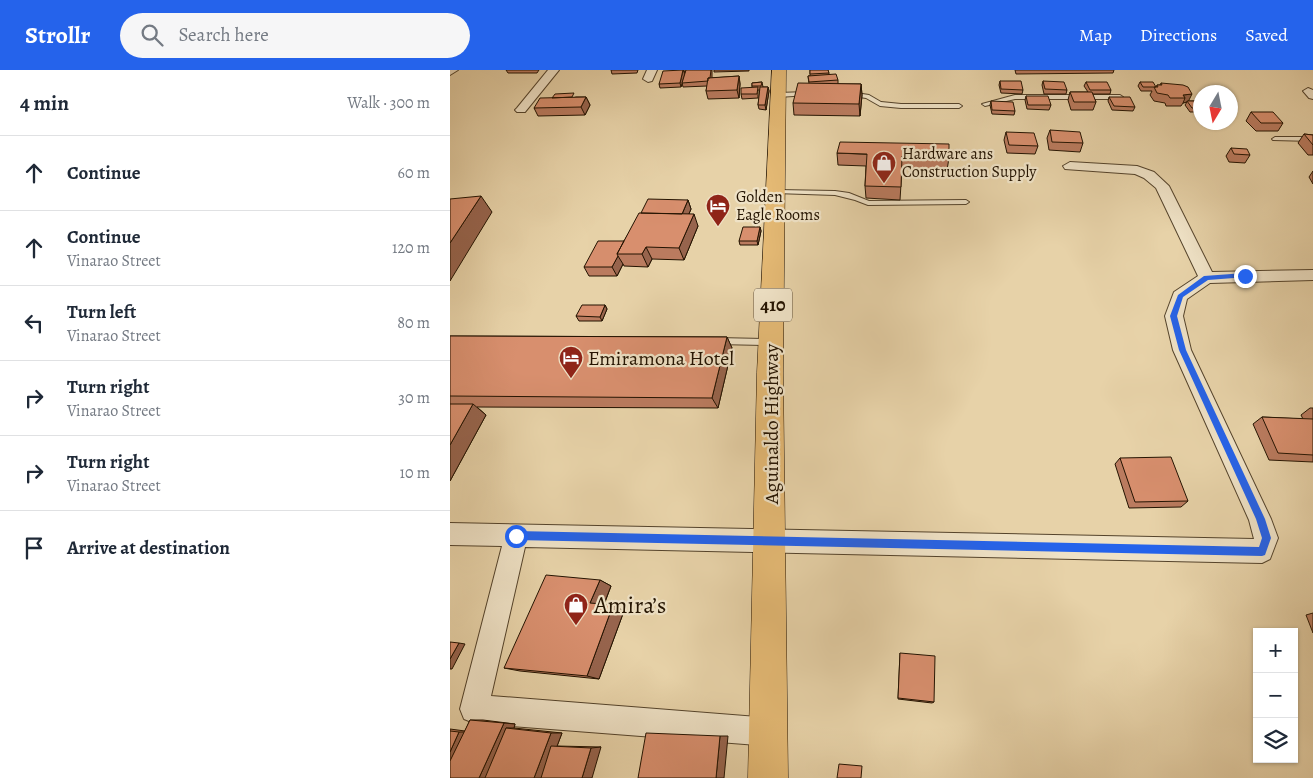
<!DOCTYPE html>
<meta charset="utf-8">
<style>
body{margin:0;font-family:Alegreya,serif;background:#f6f6f7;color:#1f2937}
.controls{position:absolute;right:15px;bottom:15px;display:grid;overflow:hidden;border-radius:0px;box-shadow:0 1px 4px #0004}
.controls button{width:45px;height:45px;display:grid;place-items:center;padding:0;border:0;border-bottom:1px solid #e0e1e3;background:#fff;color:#1f2937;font:25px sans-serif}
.compass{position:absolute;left:743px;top:15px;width:45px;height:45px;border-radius:50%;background:#fff;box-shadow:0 1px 4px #0004;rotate:190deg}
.stop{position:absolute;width:15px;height:15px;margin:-11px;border:4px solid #2563eb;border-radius:50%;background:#fff}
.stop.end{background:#2563eb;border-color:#fff;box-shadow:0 1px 5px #0008}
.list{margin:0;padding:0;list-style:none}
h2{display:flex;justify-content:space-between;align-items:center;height:65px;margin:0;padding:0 20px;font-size:21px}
h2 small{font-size:16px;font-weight:400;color:#747a83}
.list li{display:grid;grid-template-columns:32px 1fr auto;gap:15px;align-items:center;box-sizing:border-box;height:75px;padding:0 20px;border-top:1px solid #e0e1e3}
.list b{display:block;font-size:19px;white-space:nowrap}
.list p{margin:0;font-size:16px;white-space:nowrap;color:#747a83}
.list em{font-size:16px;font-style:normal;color:#747a83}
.icon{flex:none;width:28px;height:28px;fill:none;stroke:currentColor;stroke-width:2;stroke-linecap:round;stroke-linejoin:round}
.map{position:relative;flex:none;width:863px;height:708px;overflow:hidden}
header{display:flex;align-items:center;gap:30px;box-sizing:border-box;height:70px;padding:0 25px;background:#2563eb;color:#fff}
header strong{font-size:24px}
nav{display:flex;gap:28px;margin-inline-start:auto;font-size:18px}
.search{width:350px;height:45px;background:#f6f6f7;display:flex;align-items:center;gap:12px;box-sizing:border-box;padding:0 18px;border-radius:28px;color:#747a83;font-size:19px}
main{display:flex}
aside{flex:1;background:#fff}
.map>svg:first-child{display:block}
</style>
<header>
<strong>Strollr</strong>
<div class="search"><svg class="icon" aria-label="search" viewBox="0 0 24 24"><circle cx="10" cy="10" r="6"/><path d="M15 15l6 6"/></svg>Search here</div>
<nav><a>Map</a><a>Directions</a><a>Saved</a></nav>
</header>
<main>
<aside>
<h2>4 min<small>Walk · 300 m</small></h2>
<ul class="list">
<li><svg class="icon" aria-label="ahead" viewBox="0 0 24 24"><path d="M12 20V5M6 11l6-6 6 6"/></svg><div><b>Continue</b></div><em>60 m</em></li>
<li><svg class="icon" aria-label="ahead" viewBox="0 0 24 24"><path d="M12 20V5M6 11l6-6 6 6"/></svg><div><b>Continue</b><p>Vinarao Street</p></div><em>120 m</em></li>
<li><svg class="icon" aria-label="left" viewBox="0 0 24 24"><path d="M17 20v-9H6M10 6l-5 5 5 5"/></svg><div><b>Turn left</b><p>Vinarao Street</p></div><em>80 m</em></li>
<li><svg class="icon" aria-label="right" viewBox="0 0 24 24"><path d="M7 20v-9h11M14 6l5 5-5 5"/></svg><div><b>Turn right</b><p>Vinarao Street</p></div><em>30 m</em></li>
<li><svg class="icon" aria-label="right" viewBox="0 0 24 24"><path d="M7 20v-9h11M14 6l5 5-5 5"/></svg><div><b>Turn right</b><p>Vinarao Street</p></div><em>10 m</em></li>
<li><svg class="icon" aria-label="arrive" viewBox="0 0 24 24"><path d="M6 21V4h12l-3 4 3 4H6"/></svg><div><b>Arrive at destination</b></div></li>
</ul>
</aside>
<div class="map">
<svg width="863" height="708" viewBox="0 0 863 708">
<rect width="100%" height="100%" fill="#e7d2a8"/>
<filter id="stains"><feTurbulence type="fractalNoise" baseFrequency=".004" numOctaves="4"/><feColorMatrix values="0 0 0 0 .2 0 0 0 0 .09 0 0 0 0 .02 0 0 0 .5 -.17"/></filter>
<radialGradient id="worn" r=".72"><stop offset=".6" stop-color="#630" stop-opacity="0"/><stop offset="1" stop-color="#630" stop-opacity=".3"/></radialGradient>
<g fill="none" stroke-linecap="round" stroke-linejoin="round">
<defs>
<path id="service" d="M357,22L360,24L359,25L328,27L325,25L328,23Z
M399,22L419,25L431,32L451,34H509L512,36L509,38H451L430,36L416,28L397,25L396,24Z
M565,25H670L673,27L670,29H565L535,36L532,34Z
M825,67H863V71L823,70L822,69Z
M327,120L385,121L399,123L419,131L516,130L519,132L516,134L418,135L405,130L385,125L325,123L324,122Z
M267,268L320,269L324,272L320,275L267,274L263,271Z"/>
<path id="minor" d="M0,0H8L0,5Z
M98,0H109L75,42H67L65,40L67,38Z
M197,0H207L202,11L198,12L193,9Z
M858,18L863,20V29L859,28L853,21Z
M620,92L687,96L704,102L719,116L762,202L863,200V210L760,213L737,229L733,246L741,280L821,449L828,468L820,489L812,493L75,477L41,626L319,648L329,652L333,662L329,672L319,676L24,653L14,649L10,639L52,476L0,475V453L804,469L799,450L723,280L715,246L724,222L748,206L706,118L694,108L685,104L615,99L613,96Z"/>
<path id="primary" d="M322,0H336L333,303L338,708H298L307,303Z"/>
</defs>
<use href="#service" stroke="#54432b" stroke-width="2"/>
<use href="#minor" stroke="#54432b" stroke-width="2"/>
<use href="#primary" stroke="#231301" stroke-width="1"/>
<use href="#service" fill="#efe2c6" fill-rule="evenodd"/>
<use href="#minor" fill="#efe2c6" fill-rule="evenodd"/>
<use href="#primary" fill="#e4b974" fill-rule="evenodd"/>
</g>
<path fill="#ba7b5f" stroke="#231301" d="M56,0H89L87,3H58Z
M161,0H188L187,3L162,4Z
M234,0L235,4L236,0H262V8L289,6L290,14L289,28L258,29L256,21L257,16L233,17L232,13L231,17L210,18L209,14Z
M264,0H299V1L264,2Z
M360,0H378L379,4L388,10V14H411L412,25L410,46L344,45L343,33L359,14L358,6H360Z
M565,0H664L663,3L566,4Z
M550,11L573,20L572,24L551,23L549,15Z
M593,11L617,20L616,24H594L592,15Z
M312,12L313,17H318L319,21L316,40L309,39L308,35L310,20H308V28L292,29L291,24L302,17V13Z
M636,12L661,20L660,24H642L646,32L643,40H621L618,30L620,22H638L634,16Z
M690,12L706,17L707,15H710L711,13L739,31H750V42H740L735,35L737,32L733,33L731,36H716L715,33L704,31L700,25L702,21H691L688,16Z
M576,26L601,35L599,40L577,39L575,30Z
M126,27H136L140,35L135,45L88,46L84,38Z
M659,27L685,37L683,41L662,40L658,31Z
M541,31L565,41L564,45L542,44L540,35Z
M801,42L833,53L828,61H806L796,51Z
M600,60L633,73L630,82L599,80L597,68Z
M556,62L588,76L585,84L557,83L554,70Z
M854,64L863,65V85H858L848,73Z
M781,78L800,85L795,93L779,92L776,86Z
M387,83L499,88L497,100L452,98L450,130L416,128L415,116L416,96L388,95Z
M863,101V114L859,107Z
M238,130L241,139L239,144L248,156L234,190L202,189L198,197L174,196L173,194L167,206H139L134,197L174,171L191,143Z
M310,157L311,161L308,175H290L289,171Z
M155,235L157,239L152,251H129L126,246Z
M0,266L277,267L282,278L268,338L27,337L36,345L0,411Z
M860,338H863V392L819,390L803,354L812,347L853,349L851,345Z
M670,388L738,431L731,437L679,438L665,394Z
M150,510L161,516L154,535H163L174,541L149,609L70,601L54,598Z
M863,543V563L856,545Z
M450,583L484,632L482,633L448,629Z
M20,650H33L65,654L64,658L112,663L107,676L151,677L0,708V659L15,661Z"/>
<path fill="#97644d" stroke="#231301" d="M233,0L235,4L231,17L230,13Z
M289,6L290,14L289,28L287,20Z
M411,14L412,25L410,46L409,34Z
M318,17L319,21L316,40L315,35Z
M742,24L738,32L737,31V32L733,33L735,28L733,25Z
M136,27L140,35L135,45L131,37Z
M31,126L42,142L0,211V173Z
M238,130L241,139L234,155L231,147Z
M244,144L248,156L234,190L229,178Z
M310,157L311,161L308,175L307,171Z
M196,177L202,189L198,197L192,184Z
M168,186L173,194L167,206L162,197Z
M155,235L157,239L152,251L150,247Z
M277,267L282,278L268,338L262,328Z
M23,334L36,345L0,411V375Z
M150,510L161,516L152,539L140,533Z
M163,535L174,541L149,609L137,606Z
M9,573L15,574L2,599H0V589Z
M54,653L65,654L64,658H56L42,708H29Z
M9,662H23L0,708V682Z
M101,663H112L95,708H84Z
M270,666H278L274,708H266Z
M151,677L142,708H132L141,678Z"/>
<path fill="#d88f6e" stroke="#231301" d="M233,0L230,13L209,14L213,1Z
M236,0H261L260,8H258V11L232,13Z
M360,0H378L379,3L360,4Z
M386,4L388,10L359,12L358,6Z
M289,6L287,20L256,21L258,8Z
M550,11H571L573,20L551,19Z
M593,11L614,12L617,20L595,19Z
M312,12L311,16H302V13Z
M636,12H657L661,20H640Z
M690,12H703L706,17H693Z
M348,13L411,14L409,34L343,33Z
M711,13L733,15L738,17L742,24L733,25L735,28H720L718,25L707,23L704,17H708L707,15H712Z
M308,17L307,24H291V18Z
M310,17H318L315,35H308Z
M620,22H642L646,32H624Z
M124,23L122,27L102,28L105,24Z
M576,26H598L601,35H578Z
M136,27L131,37L84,38L90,28Z
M659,27H680L685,37L664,36Z
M541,31L563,32L565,41L542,40Z
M737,31H750V38H742Z
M801,42H823L833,53H811Z
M600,60L630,62L633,73L602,72Z
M556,62L584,63L588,76L559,75Z
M854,64L863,65V75Z
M390,72L499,74V88L452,86L451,117L415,116L417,84L387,83Z
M781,78L797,79L800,85L784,84Z
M31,126L0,173V129Z
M198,129L238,130L232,144L191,143Z
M189,143L244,144L229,178L196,177L192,184H167Z
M293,157H310L307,171H289Z
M148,171H174L167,184L168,186L162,197H134Z
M132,235H155L150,247L126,246Z
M0,266L277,267L262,328L0,326Z
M0,334H23L0,375Z
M812,347L863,349V385L828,383Z
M721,387L738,431L685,432L670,388Z
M96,505L150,510L140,533L163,535L137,606L54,598Z
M0,572L9,573L0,589Z
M450,583L485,586L484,632L448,628Z
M20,650L54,653L29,708H0V691Z
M56,658L101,663L84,708H35Z
M0,661L9,662L0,682Z
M196,663L270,666L266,708H188Z
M101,676L141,678L132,708H91Z
M389,694L412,696L411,708H387Z"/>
<path fill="#2563eb" d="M795,203L797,204V207L758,210L733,227L727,246L736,280L815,449L821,468L815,485L812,486L66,470L61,466L66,461L809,477L812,468L806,449L729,280L720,246L728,225L754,206Z"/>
<defs>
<symbol id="shop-pin" viewBox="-11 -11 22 30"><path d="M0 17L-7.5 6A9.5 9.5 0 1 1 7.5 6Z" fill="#8f2418" stroke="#efe2c6"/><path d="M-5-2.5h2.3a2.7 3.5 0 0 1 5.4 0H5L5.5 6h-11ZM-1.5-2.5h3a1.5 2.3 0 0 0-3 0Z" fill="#fff"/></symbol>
<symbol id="hotel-pin" viewBox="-11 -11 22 30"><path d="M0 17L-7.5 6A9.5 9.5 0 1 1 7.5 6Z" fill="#8f2418" stroke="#efe2c6"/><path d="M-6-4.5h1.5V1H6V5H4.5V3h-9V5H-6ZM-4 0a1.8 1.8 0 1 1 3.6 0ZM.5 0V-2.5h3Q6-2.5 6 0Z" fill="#fff"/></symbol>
</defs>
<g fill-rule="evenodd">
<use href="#shop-pin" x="420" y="79" width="28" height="38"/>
<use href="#hotel-pin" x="254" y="122" width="28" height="38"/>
<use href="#hotel-pin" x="107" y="274" width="28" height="38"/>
<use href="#shop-pin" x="112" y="521" width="28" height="38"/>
</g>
<g text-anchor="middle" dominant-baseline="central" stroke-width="4.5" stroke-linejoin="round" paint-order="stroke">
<g font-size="16" fill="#231301" stroke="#efe2c6" text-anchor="start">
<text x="452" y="84">Hardware ans<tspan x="452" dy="18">Construction Supply</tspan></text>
<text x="286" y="127">Golden<tspan x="286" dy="18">Eagle Rooms</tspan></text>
</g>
<rect fill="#efe2c6" stroke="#60513c" stroke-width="1" x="304" y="218.5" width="38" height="33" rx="4"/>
<g font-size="19" font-weight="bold" fill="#231301">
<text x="323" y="235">410</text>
</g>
<g font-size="20" fill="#231301" stroke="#efe2c6" text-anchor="start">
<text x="138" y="288">Emiramona Hotel</text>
</g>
<g font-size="20" fill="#231301" stroke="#efe2c6">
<text transform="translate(321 354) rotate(-90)">Aguinaldo Highway</text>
</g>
<g font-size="24" fill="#231301" stroke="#efe2c6" text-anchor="start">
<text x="144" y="535">Amira’s</text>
</g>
</g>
<rect width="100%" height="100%" filter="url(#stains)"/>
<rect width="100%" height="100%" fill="url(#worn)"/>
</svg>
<div class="controls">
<button>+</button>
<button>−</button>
<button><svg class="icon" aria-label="layers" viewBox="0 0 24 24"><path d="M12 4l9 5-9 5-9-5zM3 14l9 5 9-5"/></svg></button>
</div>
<svg class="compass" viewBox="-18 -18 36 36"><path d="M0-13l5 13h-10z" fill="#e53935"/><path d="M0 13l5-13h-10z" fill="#747a83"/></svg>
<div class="stop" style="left:66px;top:466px"></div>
<div class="stop end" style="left:795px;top:206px"></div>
</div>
</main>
